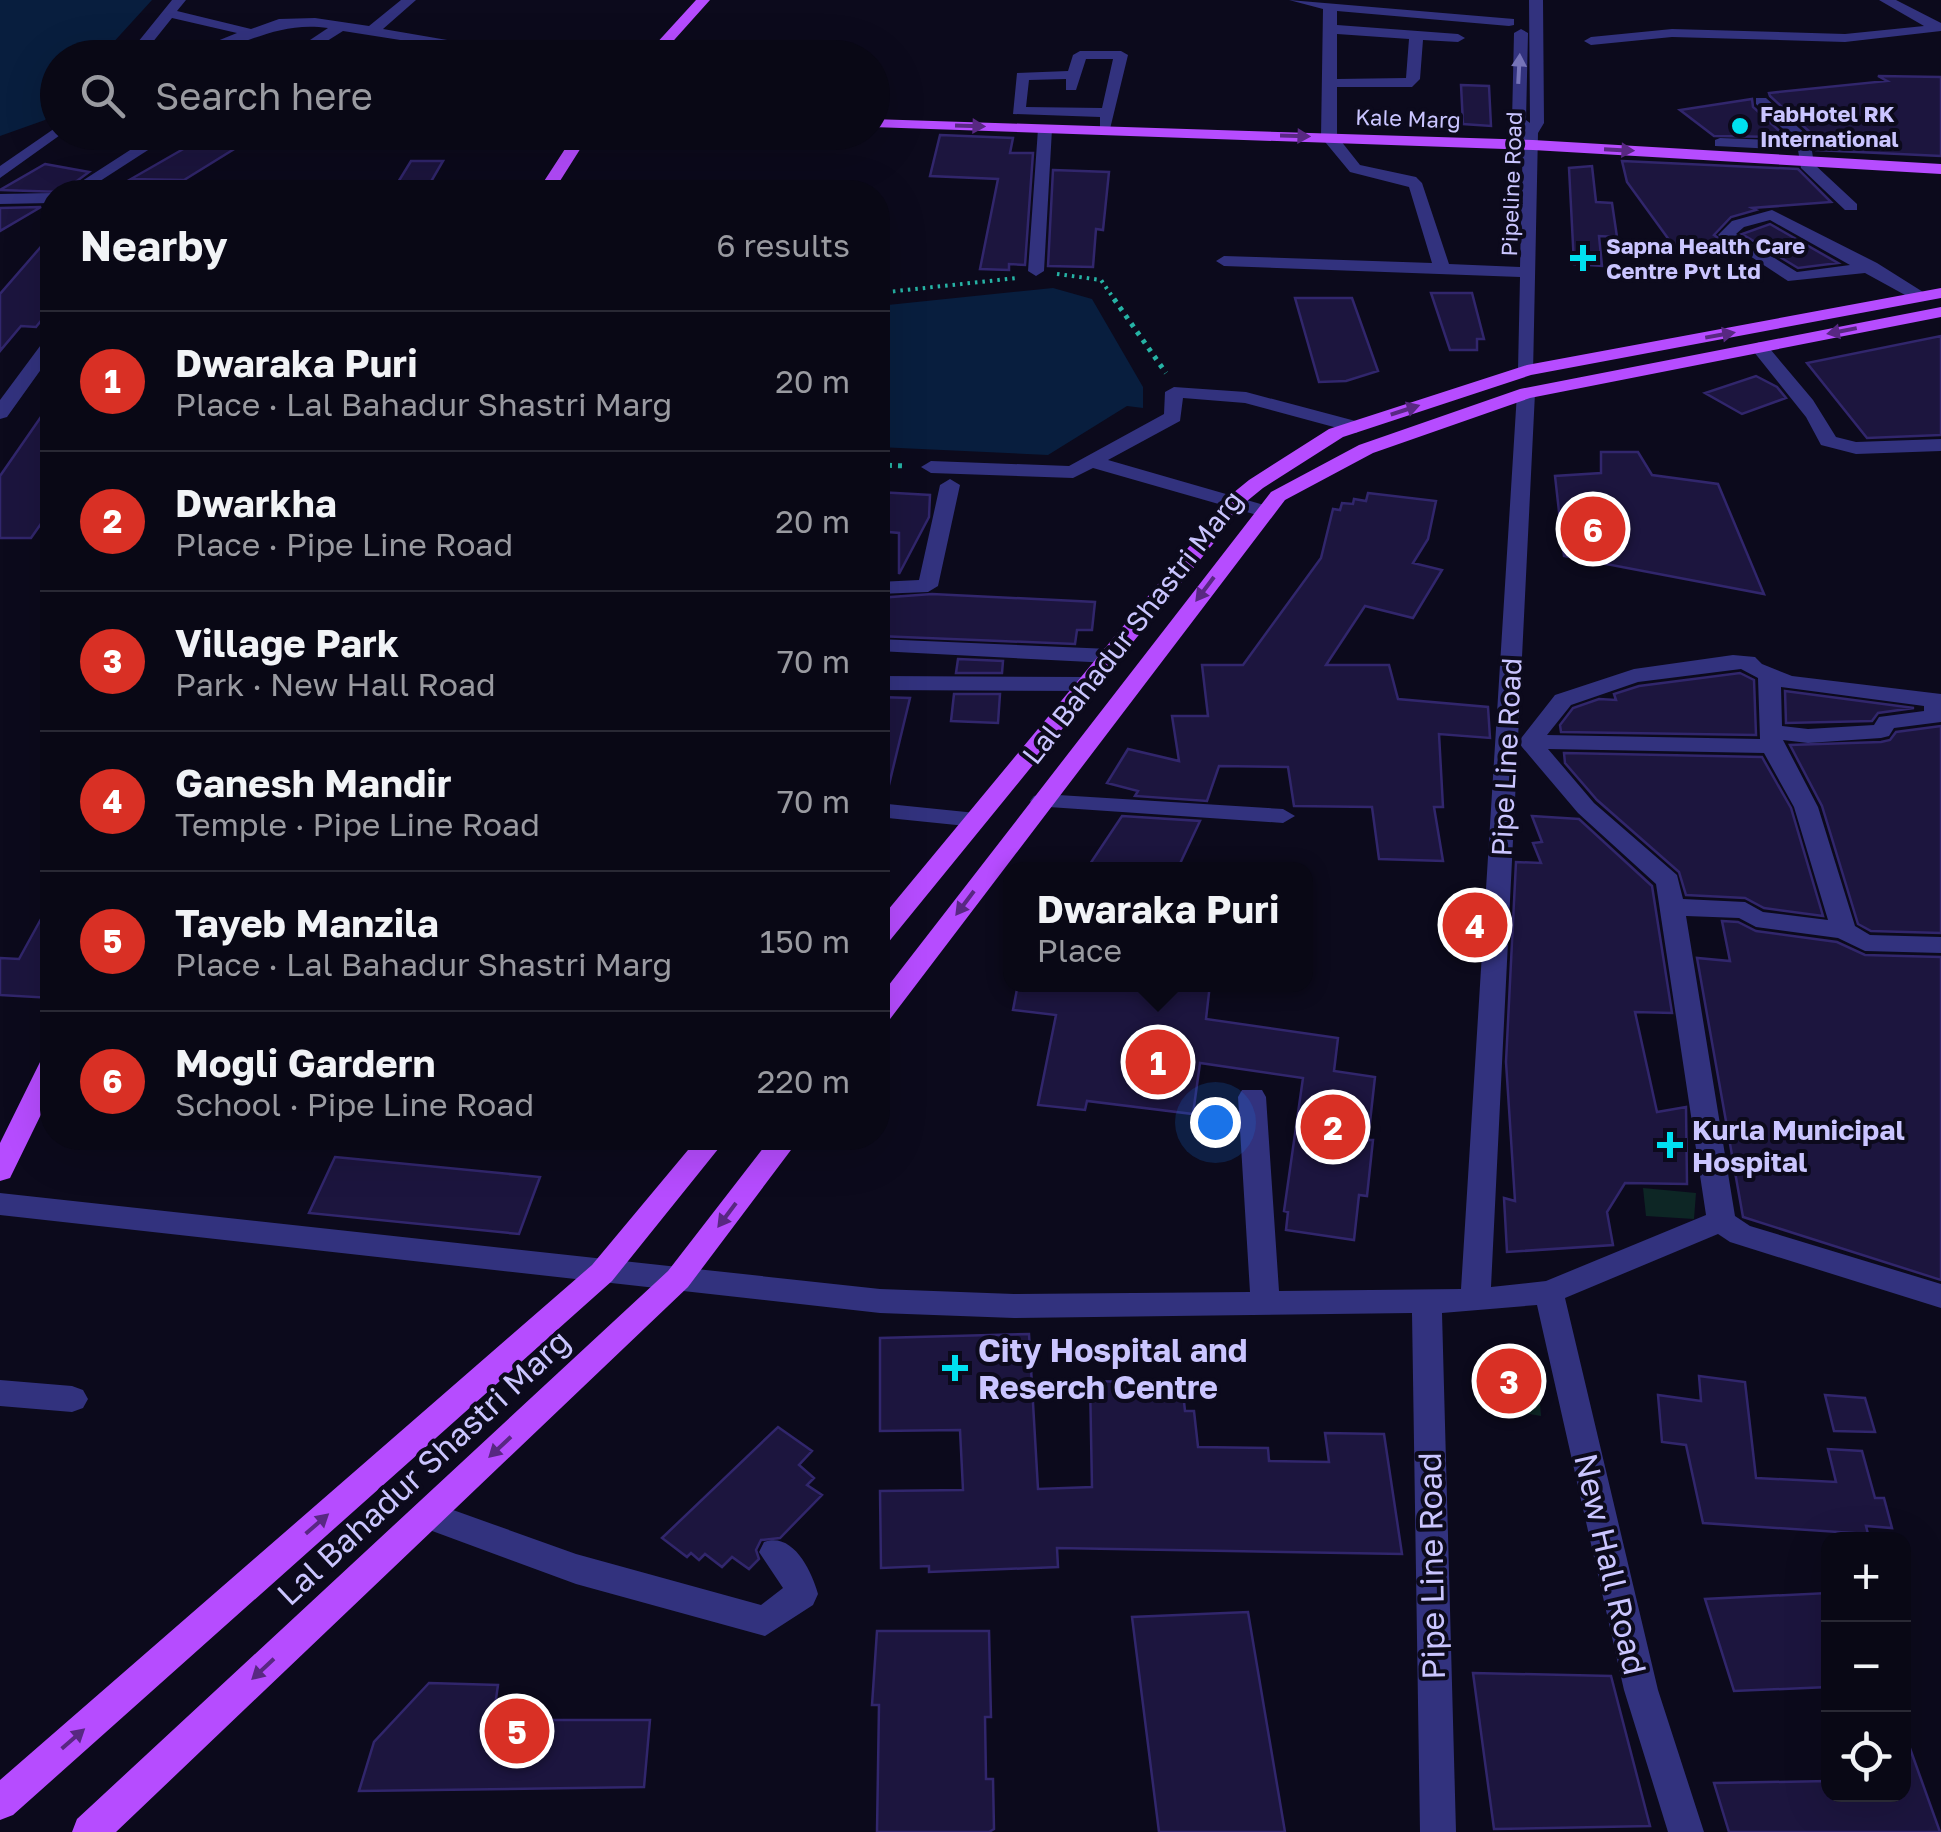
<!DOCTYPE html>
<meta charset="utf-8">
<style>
body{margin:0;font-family:"Golos Text",sans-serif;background:#171622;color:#f1f3f6}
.controls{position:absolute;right:30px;bottom:30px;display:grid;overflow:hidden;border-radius:20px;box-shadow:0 10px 40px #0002}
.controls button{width:90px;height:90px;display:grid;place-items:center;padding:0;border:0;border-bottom:2px solid #292934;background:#090815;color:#f1f3f6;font:50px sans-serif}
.you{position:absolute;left:1215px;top:1122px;width:35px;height:35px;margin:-25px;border:8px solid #fff;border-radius:50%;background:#1a73e8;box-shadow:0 0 0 15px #1a73e833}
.badge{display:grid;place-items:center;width:65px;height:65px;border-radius:50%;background:#d93025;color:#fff;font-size:32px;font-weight:700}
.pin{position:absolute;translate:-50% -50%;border:5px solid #fff;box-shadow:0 2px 10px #0006}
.popup{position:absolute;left:1003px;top:862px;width:310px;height:130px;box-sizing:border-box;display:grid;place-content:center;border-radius:20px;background:#090815;filter:drop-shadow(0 2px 8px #0005);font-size:32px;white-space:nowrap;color:#999aa0}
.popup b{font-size:38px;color:#f1f3f6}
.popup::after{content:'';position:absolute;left:50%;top:100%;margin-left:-20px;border:20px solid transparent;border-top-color:#090815}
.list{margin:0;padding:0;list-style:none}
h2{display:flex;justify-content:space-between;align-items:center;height:130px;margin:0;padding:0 40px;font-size:42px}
h2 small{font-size:32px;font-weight:400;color:#999aa0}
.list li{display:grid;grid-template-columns:65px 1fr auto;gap:30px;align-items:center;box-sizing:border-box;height:140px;padding:0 40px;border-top:2px solid #292934}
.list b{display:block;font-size:38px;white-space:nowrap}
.list p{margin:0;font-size:32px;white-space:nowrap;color:#999aa0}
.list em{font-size:32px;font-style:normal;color:#999aa0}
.icon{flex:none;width:55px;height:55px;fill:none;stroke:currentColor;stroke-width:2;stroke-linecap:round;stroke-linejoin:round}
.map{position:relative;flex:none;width:1941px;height:1832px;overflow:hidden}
.search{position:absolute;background:#090815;box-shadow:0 10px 40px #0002;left:40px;top:40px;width:850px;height:110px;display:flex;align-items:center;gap:25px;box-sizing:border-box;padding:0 35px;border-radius:55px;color:#999aa0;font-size:38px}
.panel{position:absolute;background:#090815;box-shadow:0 10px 40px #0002;left:40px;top:180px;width:850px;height:970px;border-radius:40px}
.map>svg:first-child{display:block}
</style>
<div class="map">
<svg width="1941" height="1832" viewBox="0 0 1941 1832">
<rect width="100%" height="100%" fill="#0c0a1c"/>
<path fill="#0d2625" d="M1643,1188L1696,1193L1694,1219L1646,1216Z
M1481,1356H1536L1541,1416L1480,1405Z"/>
<path fill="#081e3e" d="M0,0H152L100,57L58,58L57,105L45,120L0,136Z
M1053,288L1092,299L1143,387V408L1127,406L1048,455L878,447V306Z"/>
<path fill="#1c153e" stroke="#31266c" stroke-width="2.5" d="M1878,76L1941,77V156L1816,150L1813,135L1770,96L1769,93L1887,81Z
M1461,85L1489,86L1491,126L1463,124Z
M1752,99L1753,107L1786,137L1714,136L1680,110Z
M213,132H249L252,138L184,180L131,179Z
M940,135L1013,138L1010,153H1033L1025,265L1009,264V270L980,269L998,179L930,176Z
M411,161H443L425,192H392Z
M1622,161L1798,169L1831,202L1752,208L1756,210L1731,217L1714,235L1735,250L1675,248L1627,182Z
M45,164L89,172L62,192L0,190Z
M1592,166L1596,202L1612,203L1617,237L1599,236L1602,266L1574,264L1569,168Z
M1053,170L1109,172L1103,230L1096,229L1093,267L1048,266Z
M41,207L0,231V208Z
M1770,224L1838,263L1798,268L1742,234Z
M52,234V307L36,327L21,326L0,351V294Z
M1431,293H1472L1484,339H1477V350H1450Z
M1295,298H1352L1378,371L1346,381L1319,382Z
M1941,336V435L1867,438L1807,363Z
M1756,376L1777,387L1786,398L1742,414L1705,393Z
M52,401V508L31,538H0V476Z
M1601,452H1638L1652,475L1718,484L1764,594L1564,556L1555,476L1601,473Z
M878,492L930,495L929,517L899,574V533L878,531Z
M1368,493L1436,501L1428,539L1413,563L1442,570L1413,618L1365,606L1326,665H1389L1398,699L1488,707L1490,738L1439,734L1443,807H1434L1443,861L1379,859L1372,807L1294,806L1288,767L1219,766L1207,801L1135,796L1138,791L1107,783L1128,749L1179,761L1172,716H1208L1202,665H1243L1321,558L1333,509L1340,510L1342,503L1353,504L1354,499L1366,501Z
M932,594L1095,602L1092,630H1077L1075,644L878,636V598Z
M958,659L1003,661L1002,673H956Z
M1740,673L1754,680L1756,735L1561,732L1560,725L1573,708L1599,699L1616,700L1614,694L1639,686Z
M1785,691L1914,708L1878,713L1872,721L1786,723Z
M954,694H1000L998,723L951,721Z
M878,697L910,698L888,789L878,788Z
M1941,726V933L1871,931L1858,924L1822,806L1790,745L1881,742L1890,740L1896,732Z
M1564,753L1762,757L1791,808L1823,916L1764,908L1745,898L1686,895L1679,872L1597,800L1565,763Z
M1122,816L1200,821L1177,870H1086Z
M1532,816L1579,819L1652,886L1672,1013L1635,1012L1657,1112L1686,1107L1687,1184L1625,1183L1607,1212L1613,1245L1507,1252L1504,1198L1515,1201L1506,1062L1516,862L1541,863L1533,843L1542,842Z
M52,899V998L0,995V958L19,959Z
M1722,921L1738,922L1756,931L1837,942L1865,955L1941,957V1280L1743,1217L1697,958L1730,961Z
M1018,984H1210L1206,1019L1338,1038L1334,1071L1375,1077L1368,1140H1373L1367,1196L1359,1195L1354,1240L1286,1230L1288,1212L1284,1211L1303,1078L1200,1063L1193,1114L1087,1101L1085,1110L1038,1105L1056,1015L1013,1010Z
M335,1157L540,1177L519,1234L309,1213Z
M1029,1334L1038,1489L1092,1487L1090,1381L1182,1383L1185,1411H1194L1198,1447L1268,1448L1269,1461L1329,1462L1325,1433L1384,1434L1402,1554L1057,1548L1058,1567L929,1572V1566L881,1568L880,1491L963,1490L960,1430L880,1431V1338Z
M1699,1376L1745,1382L1756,1478L1836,1482L1828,1449L1862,1451L1875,1498H1884L1892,1528L1866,1526L1868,1534L1703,1523L1686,1445L1662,1442L1658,1395L1701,1401Z
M1825,1395L1865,1398L1875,1432L1834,1431Z
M778,1427L812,1451L799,1465L814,1478L807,1485L822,1495L780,1538L761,1540L756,1550L759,1559L749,1569L732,1557L722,1567L705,1554L699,1560L691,1553L687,1557L662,1538Z
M1828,1593V1687L1734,1691L1705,1599Z
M1248,1612L1285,1832H1159L1132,1617Z
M877,1631H989L991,1717H985L986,1779H993L994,1829L989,1832H877L879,1705H872Z
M1473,1673L1611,1676L1650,1826L1494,1829Z
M429,1683L498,1685L493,1720H650L644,1787L359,1791L374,1742Z
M1907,1740L1940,1832H1729L1714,1783L1828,1781V1794H1904V1741Z"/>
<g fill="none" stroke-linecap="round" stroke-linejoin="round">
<path stroke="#26b3a5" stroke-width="4" stroke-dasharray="2.5 5" stroke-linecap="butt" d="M1057,274L1101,280L1116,302
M878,293L1017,278"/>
<path stroke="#26b3a5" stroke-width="5" stroke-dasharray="4 6" stroke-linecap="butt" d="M1114,299L1166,373
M878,465L906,466"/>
<path fill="#32327e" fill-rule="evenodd" d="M172,0H186L177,11L251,29L279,19L315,18L369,26L401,0H416L383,29L552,58H515L343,31L300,58H283L328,28C267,19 231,58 175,58L237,33L172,18L140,58H125Z
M1289,0L1514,19V25L1509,26L1337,11V25L1458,34L1465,38L1458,42L1423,40L1420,79L1412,87H1337V136L1360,165L1416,177L1422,183L1449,264L1520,267L1523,134L1512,121L1514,33L1521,29L1528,33L1526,120L1530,123L1529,0H1543L1544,123L1538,133L1533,374H1521L1518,370L1520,277L1224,266L1216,261L1224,256L1432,263L1409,187L1350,172L1321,137L1323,9ZM1337,34L1409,39L1406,78L1337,79Z
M1879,0H1896L1941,23V31L1845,42L1672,37L1591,45L1584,41L1591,37L1672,29L1845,34L1924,26Z
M1080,51H1121L1128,55L1110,129H1100V117L1013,114L1017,73L1068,71L1073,55ZM1086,59H1113L1102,108L1026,107L1029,80L1066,79V90H1076Z
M1756,98H1766L1810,138L1814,164L1857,204V210H1845L1801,168L1798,150L1715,146V140L1720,138L1796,141L1756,104Z
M1045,125L1052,129L1044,271L1036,276L1028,271L1038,129Z
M58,126V132L63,133L0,178V166Z
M158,132H176L83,192H65Z
M52,193V203L0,204V194Z
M1772,210L1877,263L1931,297L1916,301L1865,273L1788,281L1718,235L1732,221ZM1770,220L1850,265L1797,272L1736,234L1744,227Z
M52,337V354L7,417L0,419V400L46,338Z
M1759,342L1765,343L1813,400L1836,437L1856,442L1941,439V451L1856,454L1821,445L1806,417L1750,347Z
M1174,387L1246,392L1363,423L1365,427L1356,433L1245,403L1183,398L1180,421L1108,460L1271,507V515L1264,517L1093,468L1073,478L931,473L921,467L931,461L1069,466L1164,414L1165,392Z
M1526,388L1535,393L1491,1287L1546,1281L1706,1215L1656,884L1578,813L1522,747L1519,742L1522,737L1555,695L1634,669L1733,655L1755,657L1762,664L1792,676L1941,694V722L1894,728L1889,736L1881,738L1808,743L1783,740L1818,807L1855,926L1870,935L1941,937V953L1865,951L1838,938L1756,927L1739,918L1686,916L1735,1216L1750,1226L1941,1284V1308L1730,1242L1718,1234L1565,1298L1658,1690L1704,1832H1668L1624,1690L1537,1305L1442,1313L1456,1832H1420L1412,1313L1014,1318L880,1313L0,1215V1193L880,1289L1014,1294L1250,1292L1238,1097L1242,1090H1262L1266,1097L1279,1291L1461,1289L1517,393ZM1741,669L1758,678L1760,739L1547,735L1571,705L1638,682ZM1781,687L1924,706V711L1879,717L1874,725L1808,729L1782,726ZM1548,749L1764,753L1794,807L1828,920L1763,912L1745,902L1683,899L1677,875L1594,803Z
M950,479L960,485L938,586L928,592L878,594V582L919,580L940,485Z
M878,639L1110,649L1121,656L1110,663L878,651Z
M878,676L1088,677L1099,684L1088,691L878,690Z
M1042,794L1283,809L1295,816L1283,823L1034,806L1030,801L1034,796Z
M878,803L976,813L988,820L976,827L878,817Z
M0,1380L72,1386L83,1390L88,1399L83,1408L72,1412L0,1406Z
M428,1501L576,1554L761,1605L783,1588L759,1552L764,1542C793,1532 811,1570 818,1594L813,1605L765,1636L576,1584L416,1525L412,1515L416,1505Z"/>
<path fill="#b64cff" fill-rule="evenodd" d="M696,0H710L658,58H643Z
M872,119L1533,140L1941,164V174L1533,150L872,127Z
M576,132H591L553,192H537Z
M1941,288V298L1531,375L1343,437L1263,488L1236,510L1217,539L887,944L878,946V922L1202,531L1222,502L1249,480L1329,429L1527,365Z
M1941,307V317L1530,398L1373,453L1285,500L887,1023L878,1026V999L1271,492L1359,445L1520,389Z
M52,1056V1092L10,1178L0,1181V1143L42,1058Z
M698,1138H727L612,1281L13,1815L0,1820V1780L592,1265Z
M771,1138H800L688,1287L116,1832H72L77,1819L668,1271Z"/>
</g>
<defs><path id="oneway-solid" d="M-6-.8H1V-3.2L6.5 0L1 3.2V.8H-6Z" transform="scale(2.5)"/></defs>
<use fill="#7674b8" href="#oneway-solid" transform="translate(1519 69) rotate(-87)"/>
<g fill="#582882">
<use href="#oneway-solid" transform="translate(970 126) rotate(2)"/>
<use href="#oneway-solid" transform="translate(1295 136) rotate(2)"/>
<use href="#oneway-solid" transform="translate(1619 150) rotate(3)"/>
<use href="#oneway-solid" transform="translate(1842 331) rotate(169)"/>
<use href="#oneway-solid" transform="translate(1720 335) rotate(-10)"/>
<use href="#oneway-solid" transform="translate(1405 410) rotate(-18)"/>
<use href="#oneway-solid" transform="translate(1205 589) rotate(127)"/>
<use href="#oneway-solid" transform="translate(965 903) rotate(127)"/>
<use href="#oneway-solid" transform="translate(727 1215) rotate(127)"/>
<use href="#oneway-solid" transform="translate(500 1447) rotate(137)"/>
<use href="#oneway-solid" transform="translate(317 1524) rotate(-41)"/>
<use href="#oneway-solid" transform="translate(263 1669) rotate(137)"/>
<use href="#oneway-solid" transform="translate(73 1739) rotate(-41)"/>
</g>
<g fill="#00e1f0" stroke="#0c0a1c" stroke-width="4">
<circle cx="1740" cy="126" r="10"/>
<path d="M1578 243h10v10h10v10h-10v10h-10v-10h-10v-10h10z"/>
<path d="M1665 1130h10v10h10v10h-10v10h-10v-10h-10v-10h10z"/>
<path d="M950 1353h10v10h10v10h-10v10h-10v-10h-10v-10h10z"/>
</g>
<g text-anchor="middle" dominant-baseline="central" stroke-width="8" stroke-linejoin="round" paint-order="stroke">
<g font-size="22" font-weight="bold" fill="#cac5ff" stroke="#0c0a1c" text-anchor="start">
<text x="1760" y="113">FabHotel RK<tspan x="1760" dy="25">International</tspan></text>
<text x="1606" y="245">Sapna Health Care<tspan x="1606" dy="25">Centre Pvt Ltd</tspan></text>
</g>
<g font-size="22" fill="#cac5ff" stroke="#0c0a1c">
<text transform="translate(1408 118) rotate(2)">Kale Marg</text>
<text transform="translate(1511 184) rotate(-88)">Pipeline Road</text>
</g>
<g font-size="28" fill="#cac5ff" stroke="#0c0a1c">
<text transform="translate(1132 627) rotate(-52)">Lal Bahadur Shastri Marg</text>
<text transform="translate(1506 757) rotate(-87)">Pipe Line Road</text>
</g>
<g font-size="28" font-weight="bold" fill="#cac5ff" stroke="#0c0a1c" text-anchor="start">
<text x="1692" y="1129">Kurla Municipal<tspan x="1692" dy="32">Hospital</tspan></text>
</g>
<g font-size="32" font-weight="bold" fill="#cac5ff" stroke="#0c0a1c" text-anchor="start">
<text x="978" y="1350">City Hospital and<tspan x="978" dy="37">Reserch Centre</tspan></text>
</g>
<g font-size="32" fill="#cac5ff" stroke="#0c0a1c">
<text transform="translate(423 1467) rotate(-43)">Lal Bahadur Shastri Marg</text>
<text transform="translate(1611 1564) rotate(77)">New Hall Road</text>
<text transform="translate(1431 1566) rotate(-91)">Pipe Line Road</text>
</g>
</g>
</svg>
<div class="controls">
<button>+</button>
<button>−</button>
<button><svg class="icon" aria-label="locate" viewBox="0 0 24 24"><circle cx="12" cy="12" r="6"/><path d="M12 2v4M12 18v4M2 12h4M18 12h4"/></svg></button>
</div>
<div class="you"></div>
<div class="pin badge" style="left:1158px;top:1062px">1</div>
<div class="popup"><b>Dwaraka Puri</b>Place</div>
<div class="pin badge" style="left:1333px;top:1127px">2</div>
<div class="pin badge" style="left:1509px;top:1381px">3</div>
<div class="pin badge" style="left:1475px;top:925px">4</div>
<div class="pin badge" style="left:517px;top:1731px">5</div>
<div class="pin badge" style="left:1593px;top:529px">6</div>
<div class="search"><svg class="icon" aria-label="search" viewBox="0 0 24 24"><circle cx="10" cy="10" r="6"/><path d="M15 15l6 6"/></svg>Search here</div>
<section class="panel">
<h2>Nearby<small>6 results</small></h2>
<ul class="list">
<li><span class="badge">1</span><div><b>Dwaraka Puri</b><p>Place · Lal Bahadur Shastri Marg</p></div><em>20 m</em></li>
<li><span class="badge">2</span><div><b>Dwarkha</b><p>Place · Pipe Line Road</p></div><em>20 m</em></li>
<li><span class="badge">3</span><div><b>Village Park</b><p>Park · New Hall Road</p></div><em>70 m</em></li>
<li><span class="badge">4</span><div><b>Ganesh Mandir</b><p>Temple · Pipe Line Road</p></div><em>70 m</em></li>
<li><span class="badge">5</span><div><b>Tayeb Manzila</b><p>Place · Lal Bahadur Shastri Marg</p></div><em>150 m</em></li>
<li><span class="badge">6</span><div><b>Mogli Gardern</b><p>School · Pipe Line Road</p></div><em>220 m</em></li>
</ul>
</section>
</div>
